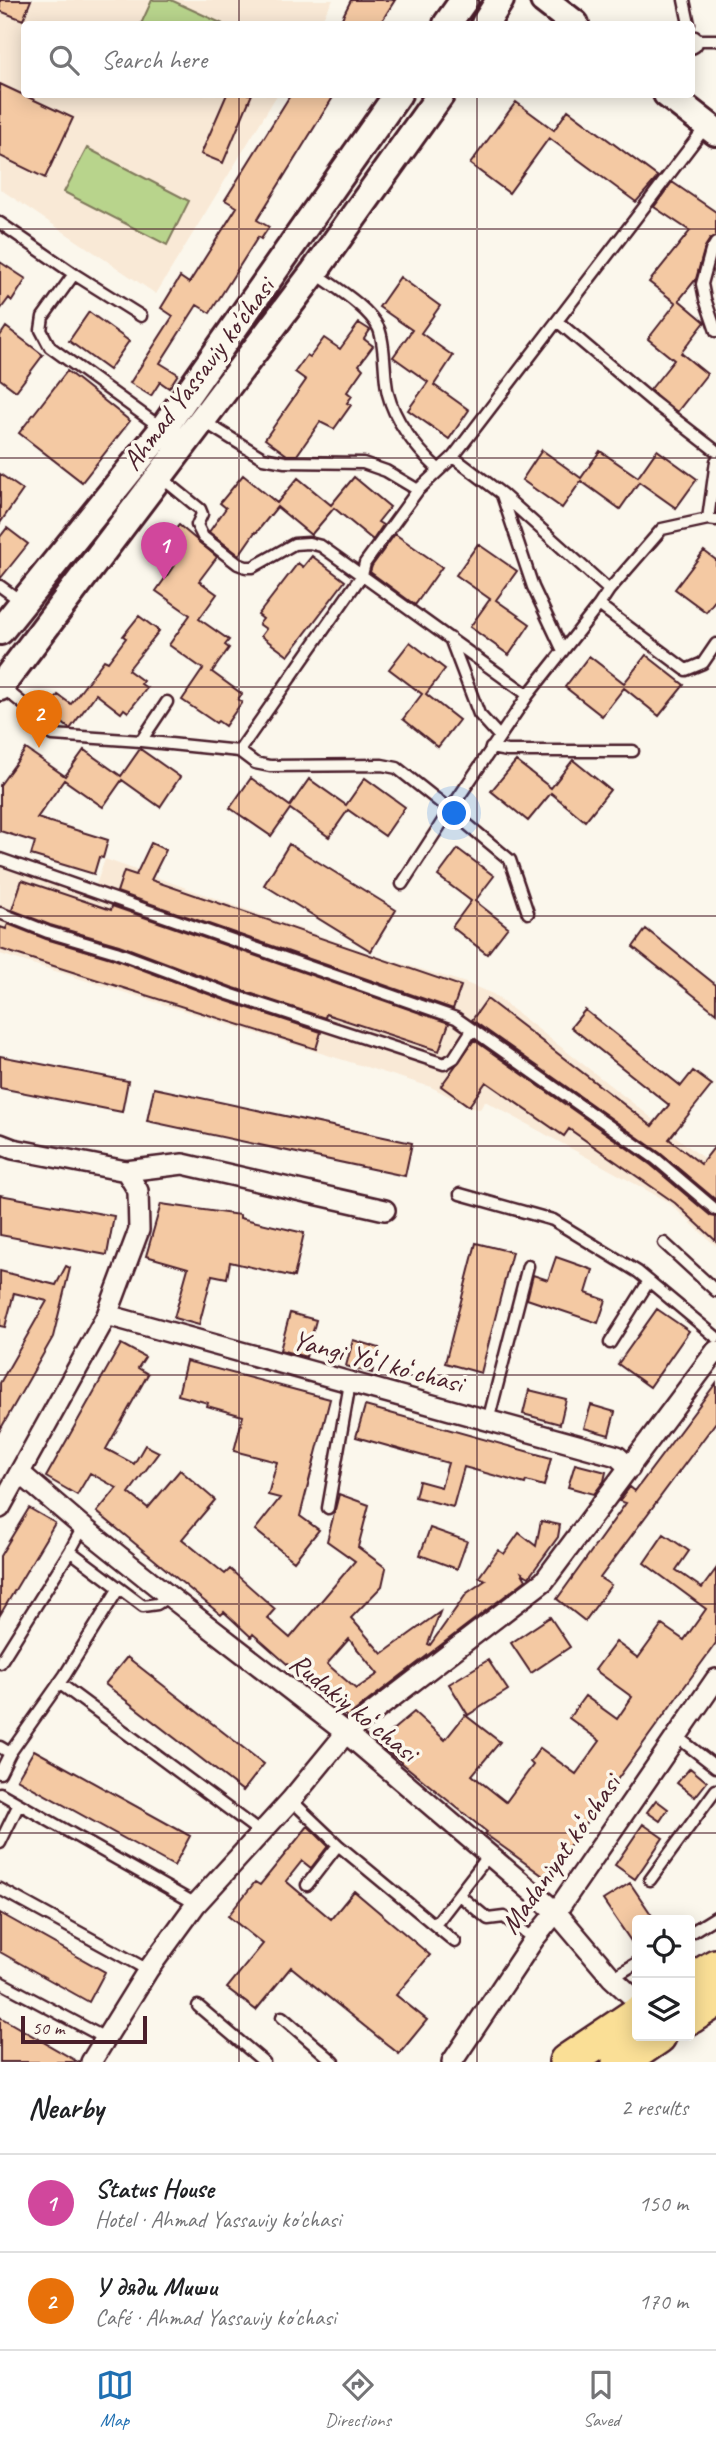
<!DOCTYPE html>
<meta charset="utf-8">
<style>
body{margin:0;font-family:Caveat,sans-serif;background:#f6f6f6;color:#202124}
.controls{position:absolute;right:21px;bottom:21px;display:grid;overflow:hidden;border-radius:7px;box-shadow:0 4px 18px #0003}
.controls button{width:63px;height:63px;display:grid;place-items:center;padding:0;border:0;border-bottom:2px solid #e0e0e0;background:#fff;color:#202124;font:35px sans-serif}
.scale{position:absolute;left:21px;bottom:18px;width:126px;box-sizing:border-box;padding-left:7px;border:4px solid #4a1f2b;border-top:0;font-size:19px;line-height:24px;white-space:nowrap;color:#4a1f2b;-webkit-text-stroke:5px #fbf7ec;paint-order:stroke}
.you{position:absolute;left:455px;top:814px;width:24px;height:24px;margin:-18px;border:5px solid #fff;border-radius:50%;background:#1a73e8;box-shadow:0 0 0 10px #1a73e833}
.badge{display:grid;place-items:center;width:46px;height:46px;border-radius:50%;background:#1f6fb2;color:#fff;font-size:23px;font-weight:700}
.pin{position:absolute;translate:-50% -58px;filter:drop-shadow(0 2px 4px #0008)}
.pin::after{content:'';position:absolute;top:37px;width:24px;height:21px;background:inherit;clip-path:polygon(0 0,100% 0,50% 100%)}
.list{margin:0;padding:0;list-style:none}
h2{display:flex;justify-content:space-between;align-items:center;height:91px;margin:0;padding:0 28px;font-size:30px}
h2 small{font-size:23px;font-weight:400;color:#757577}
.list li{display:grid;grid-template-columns:46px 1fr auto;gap:21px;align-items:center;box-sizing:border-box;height:98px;padding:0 28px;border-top:2px solid #e0e0e0}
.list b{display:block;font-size:26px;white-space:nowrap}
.list p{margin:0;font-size:23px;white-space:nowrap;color:#757577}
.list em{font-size:23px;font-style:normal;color:#757577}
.icon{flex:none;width:38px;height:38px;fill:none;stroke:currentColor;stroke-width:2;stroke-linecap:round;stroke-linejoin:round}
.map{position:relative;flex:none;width:716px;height:2062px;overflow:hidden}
.search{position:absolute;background:#fff;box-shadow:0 4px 18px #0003;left:21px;right:21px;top:21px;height:77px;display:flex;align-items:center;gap:18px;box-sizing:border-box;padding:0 24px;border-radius:7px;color:#757577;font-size:26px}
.sheet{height:287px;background:#fff}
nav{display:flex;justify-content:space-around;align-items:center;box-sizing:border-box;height:98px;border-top:2px solid #e0e0e0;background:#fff;font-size:19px;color:#757577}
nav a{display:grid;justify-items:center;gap:4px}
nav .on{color:#1f6fb2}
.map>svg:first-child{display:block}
</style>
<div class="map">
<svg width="716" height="2062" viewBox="0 0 716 2062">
<rect width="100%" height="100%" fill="#fbf7ec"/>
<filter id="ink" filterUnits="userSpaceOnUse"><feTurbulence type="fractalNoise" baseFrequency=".0143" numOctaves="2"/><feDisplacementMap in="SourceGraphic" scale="14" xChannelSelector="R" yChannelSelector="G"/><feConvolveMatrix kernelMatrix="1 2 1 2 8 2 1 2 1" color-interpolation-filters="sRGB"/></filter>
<g filter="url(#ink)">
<path fill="#f9e9d6" d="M0,0H333L319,24H24V94L277,95L156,294L0,189Z
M0,856L95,888L105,859L377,956L466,983L493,994L716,1168V1246L668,1202L485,1101L480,1109L472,1108L431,1087L0,954Z"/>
<path fill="#b8d48c" stroke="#817a5c" stroke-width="2" d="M152,0H171L223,24H141Z
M87,148L189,201L167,245L64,192Z"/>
<path fill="#f4c9a3" stroke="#4a1f2b" stroke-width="2" fill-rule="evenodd" d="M0,0H31L23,20L0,11Z
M351,0H395L380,24H339Z
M0,84L73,118L45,178L0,156Z
M227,94H252L223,163L201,154Z
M291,94H335L257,220L269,227L261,239L258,237L210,313L197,305L160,363L178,374L169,388L160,382L151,396L130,383L173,316L161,308L180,277L189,283L237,207L225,200Z
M516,102L554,130L568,110L658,177L636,202L549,138L509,193L470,164Z
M672,182L716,212V236L710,239L705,247L696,279L679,300L705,322L681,353L707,374L677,412L650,390L674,360L648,339L676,303L649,282L690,231L654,207Z
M0,262L26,279L12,301L9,298L0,310Z
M400,277L440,306L421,333L453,356L434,385L469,410L449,439L408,410L428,382L393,357L412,330L379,307Z
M89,312L129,341L109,370L69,341Z
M359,323L370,330L364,339L373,346L359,365L363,369L347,392L352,396L347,403L351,405L334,429L320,422L297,455H287L265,439L306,380L295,372L307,355L310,357L324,338L340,349Z
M6,327L43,355L16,391L0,379V336Z
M67,371L130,421L82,482L19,433Z
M542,450L581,478L600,451L638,477L657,450L697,479L676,508L639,482L620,509L581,481L562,508L522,480Z
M0,474L23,490L0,523Z
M243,475L277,503L298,478L331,505L354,477L390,507L378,522L383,525L373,540L334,508L311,535L277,507L256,533L255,532L239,555L209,532L226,508L220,503Z
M179,525L217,557L199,581L217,594L199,619L229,640L225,645L229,648L212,672L242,694L238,699L242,702L225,726L218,721L216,723L182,700L203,669L169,645L190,615L156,591L180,557L164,544Z
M7,528L28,544L0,579V537Z
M395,534L442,567L415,605L370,572L372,566Z
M478,544L517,571L496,600L530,624L509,655L470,627L490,599L456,575Z
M704,551L716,560V599L706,612L675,589Z
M312,556L345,581L288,656L261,636L266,629L259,624L263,619L258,615L298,563L303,567Z
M139,616L159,631L128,670L143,681L141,684L147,688L128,712L124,709L121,713L96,694L70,729L47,711L58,695L71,704L104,660L108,662L126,638L123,636Z
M410,642L445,669L426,694L459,720L438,747L403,719L422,694L389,669Z
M646,655L684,685L659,716L624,688L602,716L565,687L589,656L624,683Z
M26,749L65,776L84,750L121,776L140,749L180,777L160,807L122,780L103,807L64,780L37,818L108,840L103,858L99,857L94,874L31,855L35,842L0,831V785Z
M573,760L610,790L585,821L551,793L528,821L491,791L516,761L551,788Z
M251,778L290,806L309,779L346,805L365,778L405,807L385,836L348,810L329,837L290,809L271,836L230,808Z
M151,843L166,850L151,880L461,986L453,1009L117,892L124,871L136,875Z
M289,844L396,910L371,951L264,885Z
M458,849L494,876L475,901L508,927L487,954L452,927L471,901L438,876Z
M22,880L111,910L112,906L449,1023L439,1051L326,1014L325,1018L231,987L119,945L50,925L12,910Z
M8,924L46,939L114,959L227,1001L321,1032L316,1049L0,949V927L6,929Z
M646,929L716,985V1013L633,947Z
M487,999L652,1126L669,1105L571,1027L585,1010L681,1086L693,1071L712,1085L669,1139L701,1164L716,1145V1200L660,1153L472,1020Z
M474,1040L651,1165L711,1216L716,1217V1241L675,1203L569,1129L564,1136L486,1082L469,1106L441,1086Z
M0,1056L128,1081L122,1112L0,1088Z
M154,1088L412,1143L405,1176L147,1121Z
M0,1195L114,1216L107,1255L0,1235Z
M161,1204L240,1215V1218L304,1233L294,1277L230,1262L227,1278L212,1275L199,1325L174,1318L188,1268L146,1256Z
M476,1243L512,1252L481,1373L445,1363Z
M556,1257L593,1270L586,1293L606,1300L598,1323L527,1299L533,1275L548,1280Z
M66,1266L70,1268L53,1337L0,1430V1383L47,1301L14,1293L5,1327L0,1326V1271L56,1285Z
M657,1309L689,1331L650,1387L618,1364Z
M290,1313L316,1320L306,1357L280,1350Z
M353,1340L379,1348L372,1373L346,1366Z
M121,1344L145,1357L138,1368L148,1374L106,1449L134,1464L145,1445L159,1452L129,1493L148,1508L180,1470L215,1500L182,1539L225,1574L230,1569L275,1609L267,1618L290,1638L355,1561L327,1541L339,1494L369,1505L358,1547L386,1568L382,1586L351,1618L382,1654L440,1612L428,1644L430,1645L467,1593L486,1580L479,1577L498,1550L504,1554L519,1533L536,1546L541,1521L560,1525L558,1537L529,1577L522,1573L526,1580L347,1717L253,1634L251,1637L224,1612L221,1615L97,1512L117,1488L90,1473L77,1495L46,1477ZM349,1639L378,1674L356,1689L327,1664Z
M186,1361L330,1399L300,1516L319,1530L294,1561L255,1530L280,1498L268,1495L277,1462L234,1451L243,1416L207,1406L208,1403L178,1395Z
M716,1383V1422L600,1578L611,1585L585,1621L557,1599L626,1503L619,1501L630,1487L635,1491Z
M529,1390L566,1399L560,1424L523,1414Z
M591,1405L615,1412L609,1435L584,1428Z
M365,1406L551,1458L544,1486L526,1481L525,1484L464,1467L453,1507L415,1497L419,1481L441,1487L448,1463L356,1437Z
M575,1464L606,1472L604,1481L594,1494L568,1487Z
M29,1508L55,1523L0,1615V1556Z
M430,1528L467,1541L457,1569L420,1555Z
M664,1534L689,1551L676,1570L702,1588L716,1569V1643L546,1878L485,1834L487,1832L377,1743L414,1712L445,1740L465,1715L500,1742L472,1775L506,1802L533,1765L530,1762L540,1748L576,1774L600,1741L569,1718L579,1704L585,1696L617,1719L632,1697L595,1670L616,1642L638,1658L662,1625L684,1640L706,1609L644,1563Z
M550,1617L570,1647L531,1673L511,1643Z
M127,1657L264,1764L243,1791L105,1684Z
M488,1660L508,1690L468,1715L449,1684Z
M34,1750L190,1836L174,1866L17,1779Z
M690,1768L707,1782L695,1797L677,1783Z
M656,1800L668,1809L660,1821L647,1812Z
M643,1824L663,1838L635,1879L615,1865Z
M308,1826L328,1846L311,1868L302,1861L286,1881L331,1919L354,1891L430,1955L396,1995L427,2020L399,2054L291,1967L256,2010L227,1988L263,1944L228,1916L255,1882L260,1885Z
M630,1883L655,1920H637V1950L603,1900Z
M0,1913L105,1972L89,2002L0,1952Z
M0,2017L78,2062H0Z"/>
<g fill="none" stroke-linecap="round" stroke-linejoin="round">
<defs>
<path id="lane" d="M684,0L689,24
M693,40H716
M0,223L74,274L43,317L41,330L50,347L163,429
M716,243L711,251L702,284L705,299L716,331
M314,272C333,286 369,307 379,329C386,347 383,374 388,394C395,422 418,450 439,470
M74,274L141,316
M557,321L653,402L716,451
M203,421L263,458L285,462L363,463L386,471L418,490
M162,478L200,509L202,514L197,525L203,537L238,564L246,567H253L294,544L309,543L321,546L528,695L450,810L510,860L528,913
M502,495L533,587L563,651
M708,519L716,461
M0,586L22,602
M609,590L502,494L453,457L707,125
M599,605L686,670L703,663L716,644
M450,638L479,714L499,736
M1,686L27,707L38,726L53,735L141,741L239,751L362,575L365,563L418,490L453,457
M528,695L599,605L609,590L662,529L708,519L716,520
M141,741L167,702
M491,748L507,751H633
M239,751L255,763L270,766L382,765L397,768L450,810L402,884
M0,859L456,1018L656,1159L716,1210
M0,913L48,932L116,952L229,994L444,1064L454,1058L472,1030
M460,1194L553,1220L638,1272L716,1337
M664,1243L716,1291
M610,1343L649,1281
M488,1421L528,1266
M328,1508L350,1383
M70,1551L143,1606L157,1604L169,1596
M0,1663L70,1551L83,1527
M59,1683L261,1833
M676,1736L716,1767
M0,1747L10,1753L65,1675L119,1588
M0,1773L10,1753
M0,1793L196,1904
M291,1800L338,1845L455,1942
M0,1843L19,1804
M650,1880L716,1790
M307,1885L338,1845
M0,1889L148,1970
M459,1895L488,1919L504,1917L534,1939
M435,1925L489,1855
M690,1933L716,1917
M612,1978L637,1963
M0,1982L105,2038
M198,2006L264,2062
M282,2017L334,2062"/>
<path id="street" d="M692,43L693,41
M0,1144L13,1149L126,1171L138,1191L139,1230L107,1315L0,1508
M126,1171L183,1164L385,1210
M107,1315L617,1456L630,1468
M20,1473L83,1527L169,1596L346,1733L556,1912L612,1978L637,2001
M91,2062L148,1970L196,1904L291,1800L346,1733L544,1581L716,1351
M452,2062L534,1939L556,1912L716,1679"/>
<path id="secondary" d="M544,0L575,24
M447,24L464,0
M485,24L500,0
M667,94L716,132
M0,631L163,429L398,94
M0,687L314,272L441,94"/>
<path id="highway" d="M690,1983L716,1967
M690,2016L716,1999
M567,2062L637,2015
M620,2062L658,2036"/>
</defs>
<use href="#lane" stroke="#4a1f2b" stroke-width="15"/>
<use href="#street" stroke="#4a1f2b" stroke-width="24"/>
<use href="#secondary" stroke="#4a1f2b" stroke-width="32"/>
<use href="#highway" stroke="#4a1f2b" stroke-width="40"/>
<use href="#lane" stroke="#fbf7ec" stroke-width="10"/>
<use href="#street" stroke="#fbf7ec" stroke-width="19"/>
<use href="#secondary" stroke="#fbf7ec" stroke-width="26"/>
<use href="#highway" stroke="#fadf96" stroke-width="35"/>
</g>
</g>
<path fill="none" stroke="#4a1f2b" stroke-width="2" stroke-opacity="0.55" d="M239,0V24M477,0V24M239,94V2062M477,94V2062M0,229H716M0,458H716M0,687H716M0,916H716M0,1146H716M0,1375H716M0,1604H716M0,1833H716"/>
<g text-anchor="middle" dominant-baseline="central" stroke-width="7" stroke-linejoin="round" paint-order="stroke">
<g font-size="28" fill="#4a1f2b" stroke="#fbf7ec">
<text transform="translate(198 374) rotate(-53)">Ahmad Yassaviy ko'chasi</text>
<text transform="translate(378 1361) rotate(15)">Yangi Yoʻl koʻchasi</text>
<text transform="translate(354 1707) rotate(39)">Rudakiy koʻchasi</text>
<text transform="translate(560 1854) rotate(-55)">Madaniyat koʻchasi</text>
</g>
</g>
</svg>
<div class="controls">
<button><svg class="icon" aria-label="locate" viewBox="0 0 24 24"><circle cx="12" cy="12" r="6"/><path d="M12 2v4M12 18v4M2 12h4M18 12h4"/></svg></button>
<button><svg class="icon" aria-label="layers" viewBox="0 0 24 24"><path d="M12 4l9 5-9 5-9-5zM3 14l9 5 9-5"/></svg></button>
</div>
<div class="scale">50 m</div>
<div class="you"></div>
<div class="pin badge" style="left:164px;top:580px;background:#d1479c">1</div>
<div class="pin badge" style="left:39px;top:748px;background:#e8710a">2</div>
<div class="search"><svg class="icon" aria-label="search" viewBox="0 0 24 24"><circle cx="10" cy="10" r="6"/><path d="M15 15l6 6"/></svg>Search here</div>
</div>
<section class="sheet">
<h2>Nearby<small>2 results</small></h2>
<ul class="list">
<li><span class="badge" style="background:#d1479c">1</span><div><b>Status House</b><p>Hotel · Ahmad Yassaviy ko'chasi</p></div><em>150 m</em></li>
<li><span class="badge" style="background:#e8710a">2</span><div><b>У дяди Миши</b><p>Café · Ahmad Yassaviy ko'chasi</p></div><em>170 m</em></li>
</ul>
</section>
<nav>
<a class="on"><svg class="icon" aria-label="map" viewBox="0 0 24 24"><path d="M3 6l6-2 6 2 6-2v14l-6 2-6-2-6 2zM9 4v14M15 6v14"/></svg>Map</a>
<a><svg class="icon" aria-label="directions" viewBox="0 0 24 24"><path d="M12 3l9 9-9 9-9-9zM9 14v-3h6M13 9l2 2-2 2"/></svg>Directions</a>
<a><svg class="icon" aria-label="saved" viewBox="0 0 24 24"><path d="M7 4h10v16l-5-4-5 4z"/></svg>Saved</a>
</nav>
